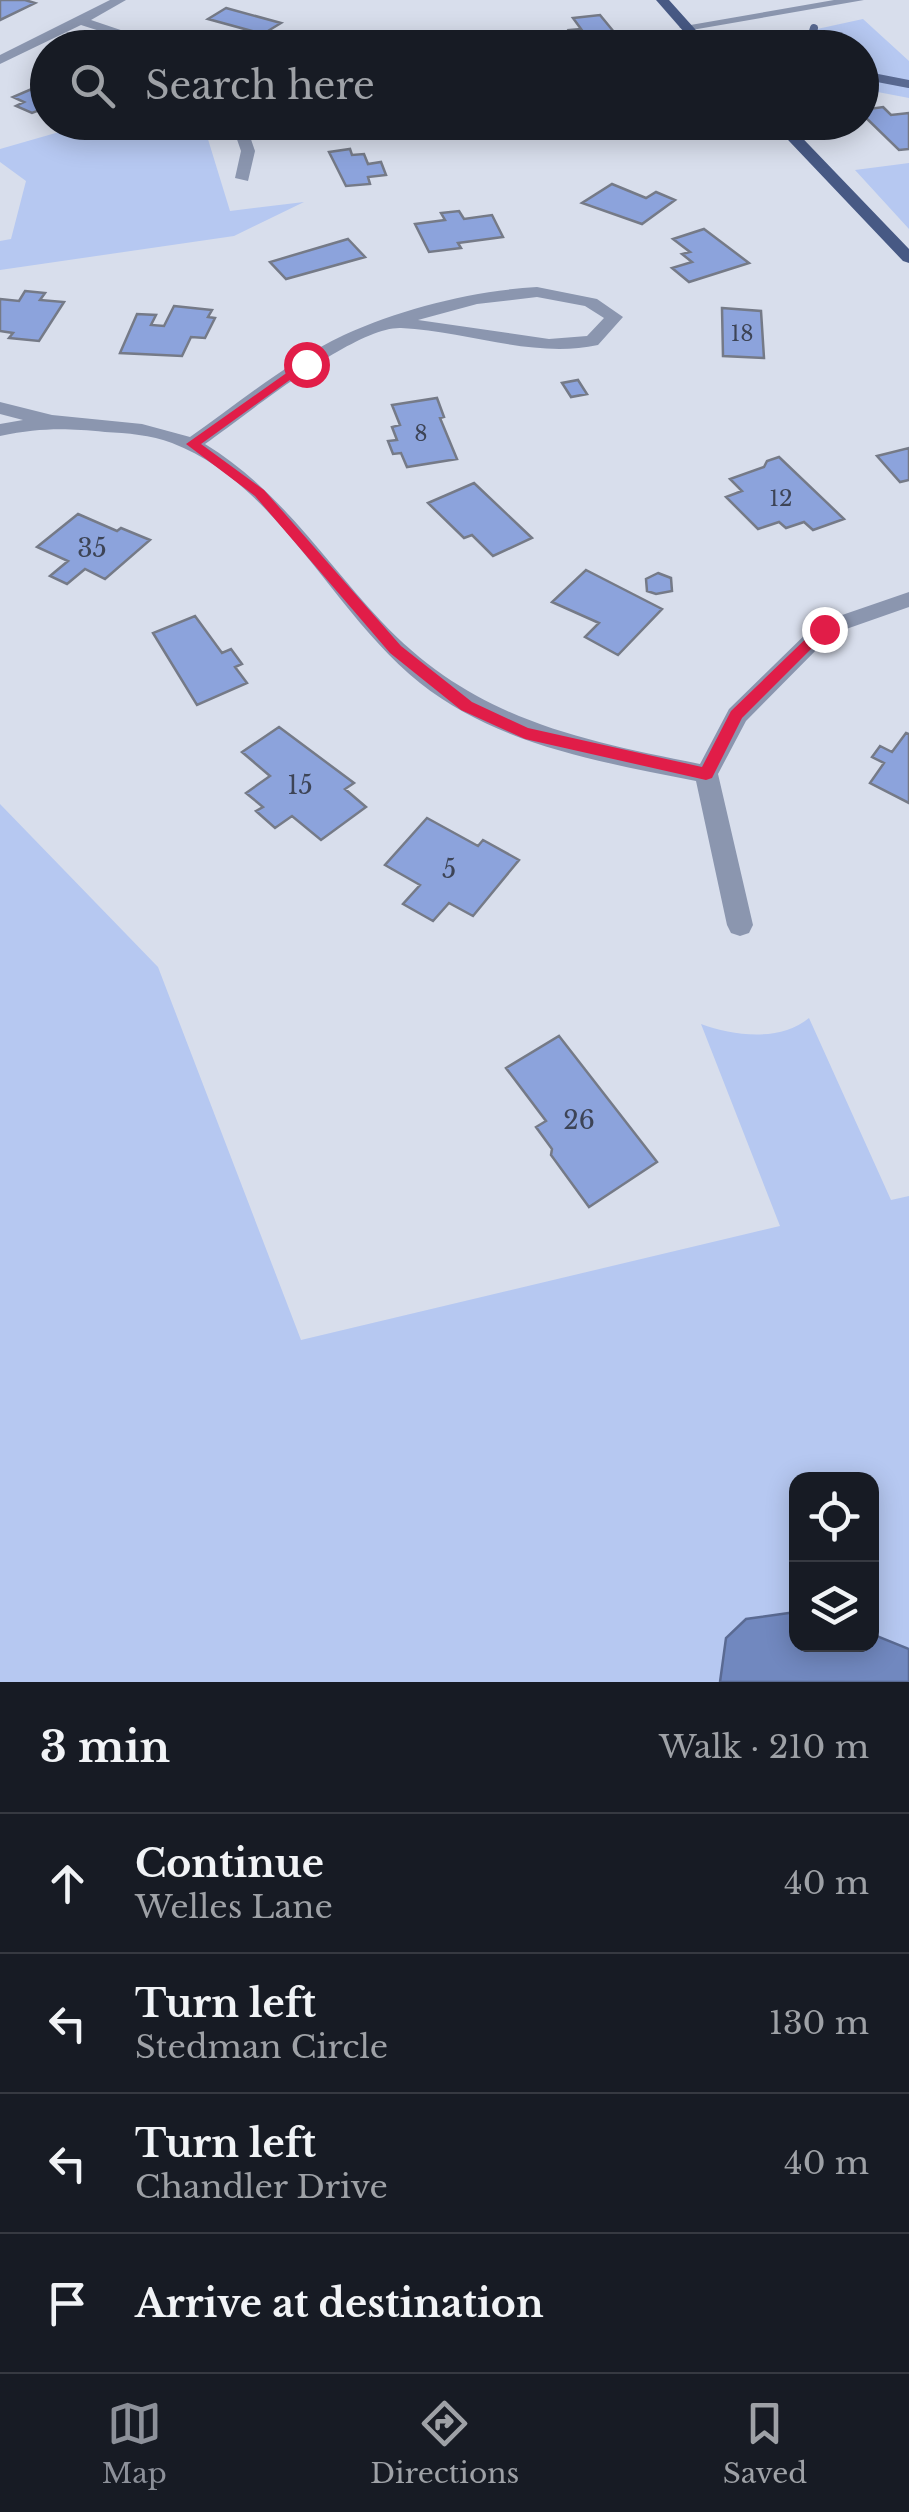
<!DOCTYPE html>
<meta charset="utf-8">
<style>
body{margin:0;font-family:"Libre Baskerville",serif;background:#20242c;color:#f1f3f6}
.controls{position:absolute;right:30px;bottom:30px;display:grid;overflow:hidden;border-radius:20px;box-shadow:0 5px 25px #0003}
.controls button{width:90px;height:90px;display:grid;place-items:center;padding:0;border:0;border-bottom:2px solid #363941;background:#171b24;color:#f1f3f6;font:50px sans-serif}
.stop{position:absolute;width:30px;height:30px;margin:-22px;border:8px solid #e11d48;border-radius:50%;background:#fff}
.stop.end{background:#e11d48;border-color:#fff;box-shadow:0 2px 10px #0008}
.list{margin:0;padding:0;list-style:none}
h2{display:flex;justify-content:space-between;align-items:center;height:130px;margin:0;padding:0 40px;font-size:42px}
h2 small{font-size:32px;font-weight:400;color:#9ea1a6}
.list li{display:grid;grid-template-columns:65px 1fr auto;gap:30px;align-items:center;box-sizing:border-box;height:140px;padding:0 40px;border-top:2px solid #363941}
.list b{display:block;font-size:38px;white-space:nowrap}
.list p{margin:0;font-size:32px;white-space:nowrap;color:#9ea1a6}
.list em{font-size:32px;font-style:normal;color:#9ea1a6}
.icon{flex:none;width:55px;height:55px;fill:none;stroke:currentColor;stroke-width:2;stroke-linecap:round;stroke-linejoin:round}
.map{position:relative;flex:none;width:909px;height:1682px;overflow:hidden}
.search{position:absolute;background:#171b24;box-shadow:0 5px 25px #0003;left:30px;right:30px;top:30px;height:110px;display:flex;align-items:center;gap:25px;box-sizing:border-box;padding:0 35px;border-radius:55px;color:#9ea1a6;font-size:38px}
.sheet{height:690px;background:#171b24}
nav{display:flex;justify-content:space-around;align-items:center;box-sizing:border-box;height:140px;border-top:2px solid #363941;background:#171b24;font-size:28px;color:#9ea1a6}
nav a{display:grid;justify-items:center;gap:5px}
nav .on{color:#8c9099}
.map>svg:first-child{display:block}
</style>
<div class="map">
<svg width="909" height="1682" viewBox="0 0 909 1682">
<rect width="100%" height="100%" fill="#d8deec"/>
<path fill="#b6c8f1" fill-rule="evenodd" d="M863,19L909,61V98L862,89V48L744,45Z
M94,122L203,123L230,211L304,202L234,236L0,270V241L11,239L26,181L0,162V149Z
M909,163V229L855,170Z
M0,804L158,967L301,1340L780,1226L701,1024C734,1036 780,1042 809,1018L891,1200L909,1196V1682H0ZM796,1480H872V1644H796Z"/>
<path fill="#7188bf" stroke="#5a6a92" stroke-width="2.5" d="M796,1612V1644H872V1634L909,1649V1682H720L726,1638L746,1619Z"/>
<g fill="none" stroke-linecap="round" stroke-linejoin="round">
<path stroke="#5a6a92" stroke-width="8" d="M808,48L814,28
M862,75L909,84"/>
</g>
<path fill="#8ca3dc" stroke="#757a87" stroke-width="2.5" d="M0,0H25L35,3L0,20Z
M226,8L281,23L263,34L208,19Z
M600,15L614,32L574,37L569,30L581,29L573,18Z
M48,82V107L32,113L16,106L24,102L13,97Z
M883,107L891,115L909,113V149L899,150L862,114V110Z
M656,122H696L700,128L656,134L651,127L658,126Z
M350,149L352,155L364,154L368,164L381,162L386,175L368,177L370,184L346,186L329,152Z
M612,184L646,198L656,192L675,200L642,224L582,203Z
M459,211L464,219L492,215L503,237L458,243L461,248L429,252L415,224L445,220L441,213Z
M704,229L749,263L689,282L672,268L692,262L682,254L690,252L673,239Z
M348,239L365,257L286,279L270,262Z
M25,291L45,293L40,300L64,302L39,341L9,338L13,333L0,331V299L19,301Z
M174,306L212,310L208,317L215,318L205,338L191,337L182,356L120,353L137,314L156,315L151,325L164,326Z
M722,308L761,311L764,358L723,356Z
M578,380L587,394L571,397L562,383Z
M437,398L444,417L440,418L457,459L407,467L401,453L393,454L388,441L397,440L392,427L400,425L392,405Z
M909,448V480L900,482L877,456Z
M779,457L844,519L813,530L804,522L786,528L779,522L758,529L726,497L742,491L730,479L764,467L767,461Z
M474,483L532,538L493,556L472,535L464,538L428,503Z
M78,514L117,531L121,528L150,540L105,579L85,569L67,584L50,576L68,561L37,547Z
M586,570L662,609L618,655L585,637L599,623L552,602Z
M658,573L671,578L672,591L656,594L647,591L646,579Z
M195,616L222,653L231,649L242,664L235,667L247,683L197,705L153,633Z
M279,727L354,783L345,789L366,807L321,840L292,816L275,828L256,811L263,807L246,793L270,776L242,752Z
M906,733L909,734V803L870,783L884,763L872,757L880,746L892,752Z
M427,818L478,846L483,840L519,860L473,916L449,903L433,921L403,904L420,885L385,865Z
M559,1036L657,1162L589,1207L551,1155L552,1149L536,1127L546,1121L506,1068Z"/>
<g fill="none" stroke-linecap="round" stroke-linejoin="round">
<path fill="#8b96af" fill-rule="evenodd" d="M110,0H126L91,20L174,48H153L81,25L0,64V55Z
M834,0H864L686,31L679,27Z
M231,122H245L255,151L248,181L235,178L241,151Z
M537,287L597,299L623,317L598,345C533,359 467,331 401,328C355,326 245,416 205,444C279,489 323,559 381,621C472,718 575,739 700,764L729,709L816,624L909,592V607L832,634L746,721L718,774L753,925L749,933L740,936L731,933L727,925L696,781C601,762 498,745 420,683C333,614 278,483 172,443C151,435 127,433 105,432C63,428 41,428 0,436V424L23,420L0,414V402L52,415L142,424L190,437C240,402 289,361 344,335C403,308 472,291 537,287ZM537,297L585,306L604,318L587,336L549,339L418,320L477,304Z"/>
<path fill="#475984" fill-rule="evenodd" d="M656,0H669L712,48H698Z
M771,122H787L909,249V263L903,261Z"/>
</g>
<path fill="#e11d48" d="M302,362L312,364L201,444L264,490L401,646L472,702L528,728L702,767L731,711L819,626L831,629L742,718L712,778L706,780L525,739L461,710L390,653L255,496L186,444Z"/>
<g text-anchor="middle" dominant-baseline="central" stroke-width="10" stroke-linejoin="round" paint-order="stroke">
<g font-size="22" fill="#3d4456">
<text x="742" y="333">18</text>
<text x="421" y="433">8</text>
<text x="781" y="498">12</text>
</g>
<g font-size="25" fill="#3d4456">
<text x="92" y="548">35</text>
<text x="300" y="785">15</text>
<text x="449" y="869">5</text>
<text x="579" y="1120">26</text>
</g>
</g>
</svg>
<div class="controls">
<button><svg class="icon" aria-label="locate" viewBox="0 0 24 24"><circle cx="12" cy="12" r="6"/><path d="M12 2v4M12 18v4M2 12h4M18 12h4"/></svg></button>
<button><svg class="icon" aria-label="layers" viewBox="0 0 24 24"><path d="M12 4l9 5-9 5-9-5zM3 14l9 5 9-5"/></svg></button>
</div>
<div class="stop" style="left:306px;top:364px"></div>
<div class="stop end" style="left:824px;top:629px"></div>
<div class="search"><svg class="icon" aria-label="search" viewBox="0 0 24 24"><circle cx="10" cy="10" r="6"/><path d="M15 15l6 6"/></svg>Search here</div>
</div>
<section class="sheet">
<h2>3 min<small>Walk · 210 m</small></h2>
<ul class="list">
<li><svg class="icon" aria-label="ahead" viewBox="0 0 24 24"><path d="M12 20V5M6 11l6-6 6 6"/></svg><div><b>Continue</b><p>Welles Lane</p></div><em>40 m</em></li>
<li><svg class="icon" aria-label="left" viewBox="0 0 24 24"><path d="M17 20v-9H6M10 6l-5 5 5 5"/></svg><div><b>Turn left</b><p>Stedman Circle</p></div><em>130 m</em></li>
<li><svg class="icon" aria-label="left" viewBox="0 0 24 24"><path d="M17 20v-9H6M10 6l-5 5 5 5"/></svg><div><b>Turn left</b><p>Chandler Drive</p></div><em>40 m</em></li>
<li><svg class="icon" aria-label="arrive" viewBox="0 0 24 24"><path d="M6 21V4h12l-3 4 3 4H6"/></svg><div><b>Arrive at destination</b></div></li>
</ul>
</section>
<nav>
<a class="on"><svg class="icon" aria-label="map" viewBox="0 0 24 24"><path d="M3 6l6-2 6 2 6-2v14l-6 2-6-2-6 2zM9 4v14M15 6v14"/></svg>Map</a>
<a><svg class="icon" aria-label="directions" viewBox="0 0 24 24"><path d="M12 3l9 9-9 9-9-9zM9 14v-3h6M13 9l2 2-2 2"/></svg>Directions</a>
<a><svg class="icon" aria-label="saved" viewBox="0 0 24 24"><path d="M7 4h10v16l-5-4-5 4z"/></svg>Saved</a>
</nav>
